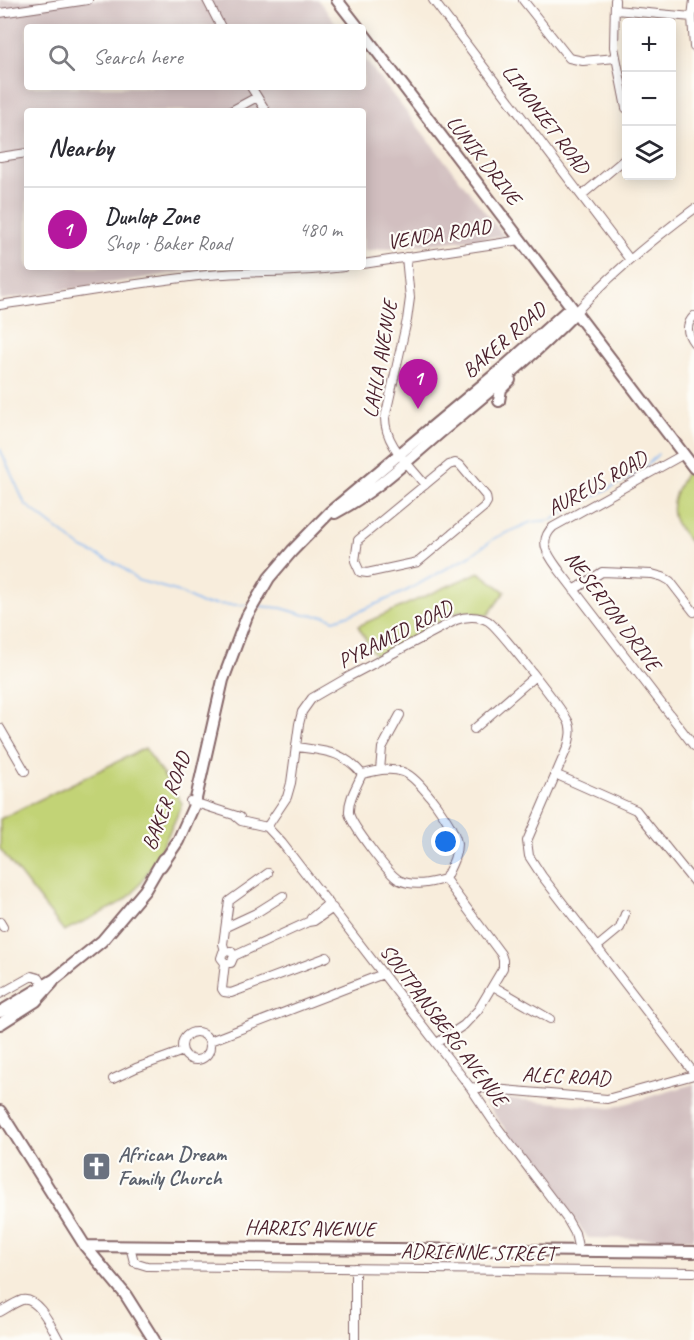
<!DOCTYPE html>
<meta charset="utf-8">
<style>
body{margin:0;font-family:Caveat,sans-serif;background:#f2f2f3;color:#2b2b33}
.controls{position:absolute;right:18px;top:18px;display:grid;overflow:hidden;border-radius:6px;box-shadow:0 3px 15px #0003}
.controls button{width:54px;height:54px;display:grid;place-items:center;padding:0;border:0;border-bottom:2px solid #e1e1e2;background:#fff;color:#2b2b33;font:30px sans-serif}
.you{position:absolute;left:446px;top:842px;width:21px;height:21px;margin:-15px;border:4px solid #fff;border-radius:50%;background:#1a73e8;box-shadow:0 0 0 9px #1a73e833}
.badge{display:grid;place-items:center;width:39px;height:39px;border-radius:50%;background:#b5179e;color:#fff;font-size:20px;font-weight:700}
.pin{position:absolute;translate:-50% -50px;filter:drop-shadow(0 2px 3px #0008)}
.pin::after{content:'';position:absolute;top:32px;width:21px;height:18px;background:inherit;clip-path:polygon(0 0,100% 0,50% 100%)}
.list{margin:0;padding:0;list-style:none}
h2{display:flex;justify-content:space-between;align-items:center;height:78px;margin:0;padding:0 24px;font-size:26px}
h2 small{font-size:20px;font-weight:400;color:#7c7c81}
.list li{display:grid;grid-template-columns:39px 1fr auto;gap:18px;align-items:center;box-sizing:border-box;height:84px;padding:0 24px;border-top:2px solid #e1e1e2}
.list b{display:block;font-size:22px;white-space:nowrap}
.list p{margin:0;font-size:20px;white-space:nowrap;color:#7c7c81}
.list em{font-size:20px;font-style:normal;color:#7c7c81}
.icon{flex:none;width:33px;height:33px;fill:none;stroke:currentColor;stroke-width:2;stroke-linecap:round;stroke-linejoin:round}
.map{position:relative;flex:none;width:694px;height:1340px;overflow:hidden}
.search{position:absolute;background:#fff;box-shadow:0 3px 15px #0003;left:24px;top:24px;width:342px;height:66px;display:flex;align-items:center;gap:15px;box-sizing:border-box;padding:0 21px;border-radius:6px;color:#7c7c81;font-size:22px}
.panel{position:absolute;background:#fff;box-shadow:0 3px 15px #0003;left:24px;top:108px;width:342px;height:162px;border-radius:6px}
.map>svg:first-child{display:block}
</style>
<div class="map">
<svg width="694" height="1340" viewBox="0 0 694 1340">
<rect width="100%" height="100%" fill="#fdfcf7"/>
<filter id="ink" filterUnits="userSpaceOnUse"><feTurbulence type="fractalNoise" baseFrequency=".0167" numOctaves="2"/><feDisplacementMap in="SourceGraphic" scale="12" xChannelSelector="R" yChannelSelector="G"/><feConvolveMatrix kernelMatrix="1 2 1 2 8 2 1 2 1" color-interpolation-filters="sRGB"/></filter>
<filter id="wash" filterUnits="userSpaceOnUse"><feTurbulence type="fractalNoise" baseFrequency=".008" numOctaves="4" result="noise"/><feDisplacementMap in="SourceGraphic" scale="24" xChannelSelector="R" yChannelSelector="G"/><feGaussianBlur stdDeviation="1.35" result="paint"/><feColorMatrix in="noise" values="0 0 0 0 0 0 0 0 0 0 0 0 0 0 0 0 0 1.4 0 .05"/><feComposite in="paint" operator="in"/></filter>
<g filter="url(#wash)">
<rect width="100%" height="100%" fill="#f8eddc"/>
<path fill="#d2bfc0" d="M0,0H318L339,27H27V87H363V57L504,236L363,251V111H27V267H215L0,300Z
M694,1084V1239L588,1238L480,1096L611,1108Z"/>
<path fill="#c2d376" stroke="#867950" stroke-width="1.5" d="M688,469L694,477V547C688,539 677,528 674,519C668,502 680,483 688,469Z
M479,572L505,592L488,615L459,611L376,657L358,626Z
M145,748L182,803C175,823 143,888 126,899C107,912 84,921 64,931L0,849V819Z"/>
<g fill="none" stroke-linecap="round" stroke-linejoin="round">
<path stroke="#85b7f2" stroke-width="1.5" d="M0,449L25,504L82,548L121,566L137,580L176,591L202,604L247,605
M258,606L281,608L305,615L325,616L334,620L358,612L406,591L471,555L495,538L531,522L552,520L575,506L641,472L658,454"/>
</g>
</g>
<g filter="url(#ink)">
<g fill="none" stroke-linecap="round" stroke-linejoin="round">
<defs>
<path id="minor" d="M207,0L221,27
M433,0L630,260
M523,0L569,58L583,61L616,58
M615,0L614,47L626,108
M694,0L692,17L694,47
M615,10L692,17
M0,13L88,0
M251,87L266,111
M231,111L257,97
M0,157L27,153
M582,195L626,158
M406,257L410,298L407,320L385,418C385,445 409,464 425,485
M363,264L521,240
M0,305C69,295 138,282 208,275C253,271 299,273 344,267
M576,312C611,274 652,240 694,209
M694,316C685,325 687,334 694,343
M684,454L553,527C537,542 549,556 559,570L694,746
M455,463L460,465L486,496L487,502L484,507L418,562L367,573L360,572L355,561L358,540L449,465Z
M574,590L602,572L652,574L663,577L670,581L694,612
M0,728L25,771
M474,729L534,677
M296,747C324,751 342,750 362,774
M380,770L382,748L400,715
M362,774C357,786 348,799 349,813C351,824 389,875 399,880C414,887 430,883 445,879
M362,774C376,771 390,767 403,772C419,777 456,828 457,844C457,857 450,868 445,879
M555,774L636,810L694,882
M190,801L240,817
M235,816L241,821L267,827L282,843L470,1087L495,1124L567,1219L575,1233L579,1251
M267,827L287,797L291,783L299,724L302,712L312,698L350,676L456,620C466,616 479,616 488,621C497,626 565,712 569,723C572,731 570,738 568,746L527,841L529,856L542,876L694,1073
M311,918L329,903
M0,922L3,927
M226,927L256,913L283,896
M597,947L620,928L625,914
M225,951L223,944L229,901L268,873
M234,956L231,951L223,952L221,958L225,963H231L234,956L308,922L314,921L333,908
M225,963L222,989L224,992L231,993L327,957
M493,986L550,1019
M0,994L32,976L39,978L43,985
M182 1046a14 14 0 1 1 28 0a14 14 0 1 1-28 0Z
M210,1041L383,974
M437,1043L464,1025L478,1010L503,968V960L501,954L445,879
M113,1079L136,1068L183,1051
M470,1087L607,1099L694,1075
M130,1246L134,1262L147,1266L694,1272
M355,1268V1340
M0,1312C7,1308 14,1303 22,1300C38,1296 52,1328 59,1340"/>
<path id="major" d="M337,0L358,27
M363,33L694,468
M499,401L501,389L510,380
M335,513C375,492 407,461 441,432C485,395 531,358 572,316
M161,866L178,841L195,803L223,680L247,616L269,578L292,551L330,512L504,367L571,307
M0,1012L55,979L102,941L145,890L163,859
M0,1024L36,1001L53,982
M0,1111L85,1246L125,1294L154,1340
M85,1246L694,1252"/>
</defs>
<use href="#minor" stroke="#876769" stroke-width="10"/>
<use href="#major" stroke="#876769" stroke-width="14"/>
<use href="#minor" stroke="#fff" stroke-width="8"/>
<use href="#major" stroke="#fff" stroke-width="10"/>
</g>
</g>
<defs>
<symbol id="church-square" viewBox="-11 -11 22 22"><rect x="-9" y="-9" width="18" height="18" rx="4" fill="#6b7280" stroke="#fdfcf7"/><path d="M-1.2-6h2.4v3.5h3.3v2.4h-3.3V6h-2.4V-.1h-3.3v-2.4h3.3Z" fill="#fff"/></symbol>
</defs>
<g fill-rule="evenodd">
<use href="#church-square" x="80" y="1150" width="33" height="33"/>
</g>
<g text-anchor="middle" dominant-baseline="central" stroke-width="4.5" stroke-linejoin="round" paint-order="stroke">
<g font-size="21" fill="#4a1f2b" stroke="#fdfcf7">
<text transform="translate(546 119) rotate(53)">LIMONIET ROAD</text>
<text transform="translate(484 160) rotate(52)">LUNIK DRIVE</text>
<text transform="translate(439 234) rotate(-9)">VENDA ROAD</text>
<text transform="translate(504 340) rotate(-41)">BAKER ROAD</text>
<text transform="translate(380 359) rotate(-80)">LAHLA AVENUE</text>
<text transform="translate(597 483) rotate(-29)">AUREUS ROAD</text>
<text transform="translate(613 611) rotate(53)">NESERTON DRIVE</text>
<text transform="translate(395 634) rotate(-27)">PYRAMID ROAD</text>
<text transform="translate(166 801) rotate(-69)">BAKER ROAD</text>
<text transform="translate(444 1025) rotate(53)">SOUTPANSBERG AVENUE</text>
<text transform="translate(566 1076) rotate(3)">ALEC ROAD</text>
<text transform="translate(310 1228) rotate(1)">HARRIS AVENUE</text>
<text transform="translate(478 1252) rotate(1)">ADRIENNE STREET</text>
</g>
<g font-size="21" font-weight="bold" fill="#5b616d" stroke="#fdfcf7" text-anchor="start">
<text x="118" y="1154">African Dream<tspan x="118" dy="24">Family Church</tspan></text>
</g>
</g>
</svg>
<div class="controls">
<button>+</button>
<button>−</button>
<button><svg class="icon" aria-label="layers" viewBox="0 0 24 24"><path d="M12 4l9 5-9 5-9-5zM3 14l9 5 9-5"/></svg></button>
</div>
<div class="you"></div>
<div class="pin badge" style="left:418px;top:409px">1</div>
<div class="search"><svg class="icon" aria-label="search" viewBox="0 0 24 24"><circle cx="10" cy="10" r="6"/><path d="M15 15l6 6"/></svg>Search here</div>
<section class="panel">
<h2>Nearby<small></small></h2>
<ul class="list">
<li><span class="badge">1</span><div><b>Dunlop Zone</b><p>Shop · Baker Road</p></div><em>480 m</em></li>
</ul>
</section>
</div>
